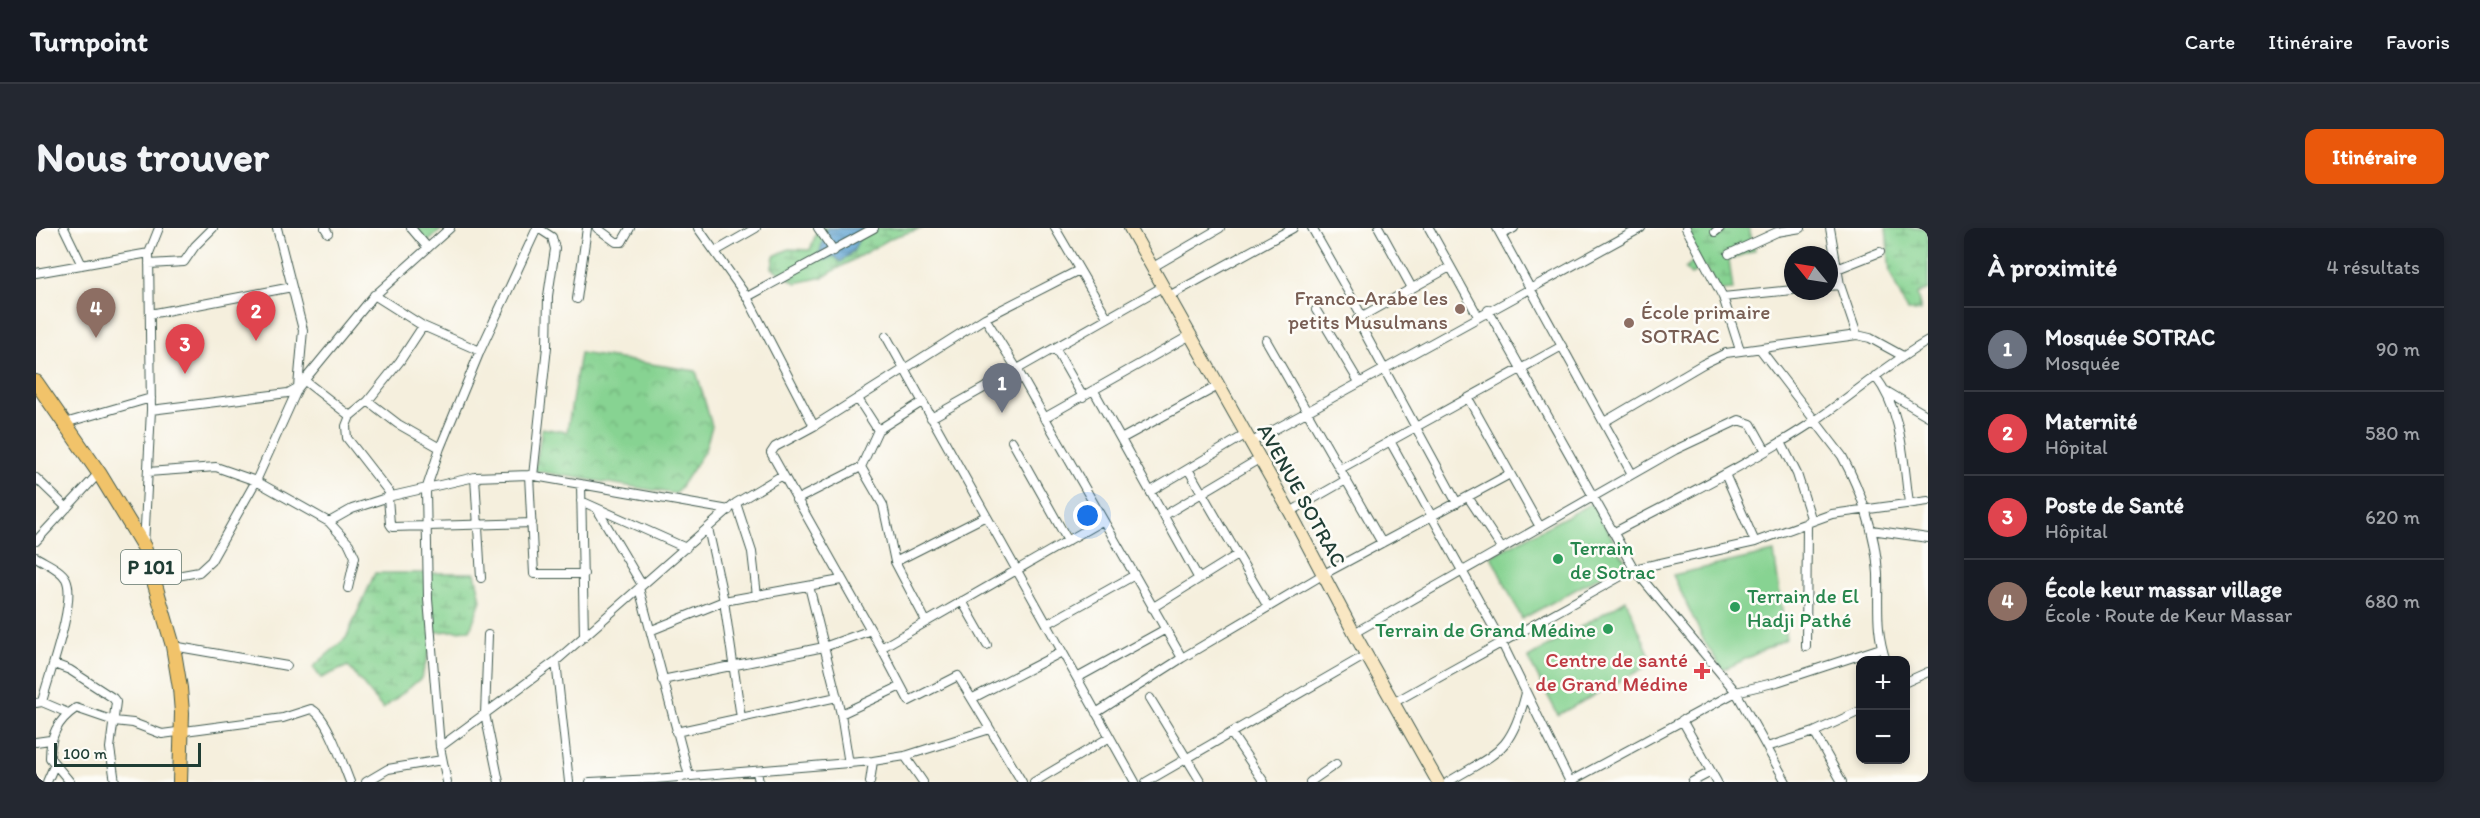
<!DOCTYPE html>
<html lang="fr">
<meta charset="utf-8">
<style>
body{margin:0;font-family:Itim,sans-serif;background:#242831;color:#f1f3f6}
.controls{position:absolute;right:18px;bottom:18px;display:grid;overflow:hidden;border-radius:12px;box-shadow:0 3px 9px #0003}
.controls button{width:54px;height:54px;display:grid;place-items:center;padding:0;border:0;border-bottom:2px solid #363941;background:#171b24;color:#f1f3f6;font:30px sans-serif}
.compass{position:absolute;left:1748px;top:18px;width:54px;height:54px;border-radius:50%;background:#171b24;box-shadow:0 3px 9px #0003;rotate:300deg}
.scale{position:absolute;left:18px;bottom:15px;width:147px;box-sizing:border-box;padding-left:6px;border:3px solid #1f3d34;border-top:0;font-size:16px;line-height:21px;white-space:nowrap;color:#1f3d34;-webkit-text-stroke:4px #fdfcf7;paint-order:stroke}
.you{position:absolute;left:1052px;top:288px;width:21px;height:21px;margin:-15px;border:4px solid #fff;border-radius:50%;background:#1a73e8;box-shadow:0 0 0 9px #1a73e833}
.badge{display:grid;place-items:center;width:39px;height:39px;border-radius:50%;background:#ea580c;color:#fff;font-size:20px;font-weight:700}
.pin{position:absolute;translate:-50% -50px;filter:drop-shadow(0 2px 3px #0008)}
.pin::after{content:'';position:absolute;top:32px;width:21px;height:18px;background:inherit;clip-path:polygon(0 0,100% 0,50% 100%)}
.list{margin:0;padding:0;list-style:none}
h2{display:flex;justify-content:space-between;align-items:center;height:78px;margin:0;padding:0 24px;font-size:26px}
h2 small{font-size:20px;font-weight:400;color:#9ea1a6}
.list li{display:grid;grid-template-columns:39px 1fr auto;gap:18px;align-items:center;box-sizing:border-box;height:84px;padding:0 24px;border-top:2px solid #363941}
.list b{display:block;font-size:22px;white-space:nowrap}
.list p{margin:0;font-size:20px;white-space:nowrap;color:#9ea1a6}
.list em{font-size:20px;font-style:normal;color:#9ea1a6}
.map{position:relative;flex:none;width:1892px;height:554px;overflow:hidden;border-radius:12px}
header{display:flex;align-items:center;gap:36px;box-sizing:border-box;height:84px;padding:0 30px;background:#171b24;border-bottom:2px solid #363941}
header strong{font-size:28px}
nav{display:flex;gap:33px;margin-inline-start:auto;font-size:21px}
.intro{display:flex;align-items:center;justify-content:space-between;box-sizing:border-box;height:144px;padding:0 36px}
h1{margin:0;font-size:42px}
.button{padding:15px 27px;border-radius:12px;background:#ea580c;color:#fff;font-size:21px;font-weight:700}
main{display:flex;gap:36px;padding:0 36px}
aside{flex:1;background:#171b24;border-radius:12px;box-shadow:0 3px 9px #0003}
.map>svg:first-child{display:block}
</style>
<header>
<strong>Turnpoint</strong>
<nav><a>Carte</a><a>Itinéraire</a><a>Favoris</a></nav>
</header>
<div class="intro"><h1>Nous trouver</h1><a class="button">Itinéraire</a></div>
<main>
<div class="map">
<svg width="1892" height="554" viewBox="0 0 1892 554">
<defs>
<pattern id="wetland-marsh" width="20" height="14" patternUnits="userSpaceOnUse" patternTransform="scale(1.5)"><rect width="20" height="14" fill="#87d392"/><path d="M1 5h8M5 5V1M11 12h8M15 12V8" fill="none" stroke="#6eac78"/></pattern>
<pattern id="park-crowns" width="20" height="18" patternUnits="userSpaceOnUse" patternTransform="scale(1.5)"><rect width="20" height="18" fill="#87d392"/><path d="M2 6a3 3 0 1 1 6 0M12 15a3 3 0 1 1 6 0" fill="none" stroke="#6eac78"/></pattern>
<pattern id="water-waves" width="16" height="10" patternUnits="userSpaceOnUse" patternTransform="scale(1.5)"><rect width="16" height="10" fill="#5ca1d1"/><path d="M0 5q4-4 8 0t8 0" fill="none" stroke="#4b84aa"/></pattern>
</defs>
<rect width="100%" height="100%" fill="#fdfcf7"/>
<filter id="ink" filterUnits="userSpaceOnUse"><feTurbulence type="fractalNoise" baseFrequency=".0167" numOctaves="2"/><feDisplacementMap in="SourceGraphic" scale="12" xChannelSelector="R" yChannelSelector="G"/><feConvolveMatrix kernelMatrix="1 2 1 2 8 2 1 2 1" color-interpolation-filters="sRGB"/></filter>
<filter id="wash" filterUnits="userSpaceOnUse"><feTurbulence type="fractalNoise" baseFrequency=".008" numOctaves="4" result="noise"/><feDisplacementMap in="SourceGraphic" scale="24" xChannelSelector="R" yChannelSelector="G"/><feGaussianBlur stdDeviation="1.35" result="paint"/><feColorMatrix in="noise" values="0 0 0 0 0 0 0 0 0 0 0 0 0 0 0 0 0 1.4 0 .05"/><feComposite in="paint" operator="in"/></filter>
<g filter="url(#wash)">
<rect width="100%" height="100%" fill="#f5efdd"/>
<path fill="url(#wetland-marsh)" stroke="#538863" stroke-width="1.5" d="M782,0H887L857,9L787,49L760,55L736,40L738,28L753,21L774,22Z
M1655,0H1713L1719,22L1693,32L1697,62L1683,63L1669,39L1655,47L1649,41L1661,29L1651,4Z
M1850,0H1892V62L1881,66L1885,83H1871L1854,45Z
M339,345H439L445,372L434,402L400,404L385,450L347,481L312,438L285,450L277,439L310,410Z"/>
<path fill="url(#park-crowns)" stroke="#538863" stroke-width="1.5" d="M544,125L660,143L676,198L669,222L640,266L499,243L506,200L531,204Z"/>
<path fill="#87d392" stroke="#538863" stroke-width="1.5" d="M377,0H407L390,16Z
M1556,275L1590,334L1486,391L1455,328Z
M1738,324L1750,411L1687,442L1669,415L1637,347Z
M1590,372L1617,435L1522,487L1492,430Z"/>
<path fill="url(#water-waves)" stroke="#3e6f82" stroke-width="1.5" d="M791,0H827L818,22L805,34L798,28L788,32L783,27Z"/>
</g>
<g filter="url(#ink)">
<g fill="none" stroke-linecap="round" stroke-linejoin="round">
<defs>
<path id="street" d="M28,0L46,37
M241,0L267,102L262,159
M289,0L292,5
M375,0L392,20
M561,0L580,14H586L594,0
M662,0L711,69L778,198
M782,0L798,23
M1019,0L1071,89
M1276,0L1326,88
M1343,0L1376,60
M1393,0L1442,88
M1461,0L1596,246
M1650,0L1687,69L1704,122
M1794,0L1804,57L1821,107
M1679,4L1684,0
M1465,7L1478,0
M680,23L720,0
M113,25L123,0
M1693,26L1741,4L1765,0
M113,36L148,34L159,18L177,0
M1117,39L1184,0
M1414,39L1321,91L1421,275
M1801,41L1844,24
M0,45L113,25L115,182L108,318
M1793,58L1804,57
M338,67L387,98
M1133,68L1257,0
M711,69L838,0
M1687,69L1757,62
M541,71L551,0
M1280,82L1323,154
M1452,82L1598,341L1700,464L1750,554
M114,86L256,59
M949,90L981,141L1146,430
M850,108L1099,554
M1230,112L1346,315
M1019,120L1047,169
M1724,121L1806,228C1825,263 1840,306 1842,346C1843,378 1839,401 1850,433
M1839,148C1867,184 1867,232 1873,275
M269,153L314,188L332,173
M1058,163L1163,351
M1850,163L1892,188
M1432,170L1504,299
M822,171L842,202L886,174
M115,182L252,165L261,160
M314,188L310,198L311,210L356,268
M895,190L1128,58
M1008,190L1153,108
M1568,194L1667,136L1690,125L1821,107L1834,110L1865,127
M29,195L115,170
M1085,211L1182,158
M976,213L1032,313
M1354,213L1465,413L1534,554
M1745,214L1761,246L1776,293
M1214,215L1605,0
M404,220L362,196L332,173L364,133L387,98L444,123
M825,239L847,277L859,334L890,393
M1152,241L1232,379
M1304,241L1526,118
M112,244L180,239L220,253L293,294L313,316L319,329L312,360
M1689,246L1719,314
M493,247L498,346H548
M497,248L511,119L512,68L519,21L516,9L502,0
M439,249L445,350
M0,250L31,280
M545,256L548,409
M1115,263L1209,207
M352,269L354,296L356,299L496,295
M1432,269L1466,321
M760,272L825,239L842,202
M545,273L650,320
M700,275L716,324L721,368
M561,281L606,357
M1254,284L1310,252
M1129,287L1223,231
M293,294L316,281L356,268L439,249L493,247L693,282
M672,300L688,373L705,490
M1835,302L1892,310
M1577,305C1645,269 1713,236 1777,194C1816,168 1851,136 1892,113
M0,313L63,245
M0,329C9,335 25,341 30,351C41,373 12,449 6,474
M859,334L950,288
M119,352L163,344L175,333L220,253L262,160L336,70L414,0
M773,358L805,486L813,536
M603,360L653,548
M926,373L951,417
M1116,380L1201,327
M1011,396L1097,348
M616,402L688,373L805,352
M1318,405L1639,222L1703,192L1715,196L1730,223
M452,407L449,486L463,554
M137,418L251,438
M1770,419L1771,294
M845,420L1066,293
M520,433L533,554
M18,436L34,442L77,470L80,474L74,520L79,554
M1041,450L1128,402
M626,452L788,419L835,402
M1870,454L1892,444
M937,470L1026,424
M1114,470L1165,554
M0,475L6,474L32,485
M1357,475L1598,341L1719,314L1796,286L1892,273
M1060,485L1146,430L1288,346L1474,246
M805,486L865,458
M1646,492L1681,554
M640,504L801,469
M1778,504L1806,554
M1195,505L1228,554
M0,514L14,512
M404,519L520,433L700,275L745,248
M1731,519L1778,504L1824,483
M869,528L887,554
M721,544L723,554
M11,554L18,538
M34,554L14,530C14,508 21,493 40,480L78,493L97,495L126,506L247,490L275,481C291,487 307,537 314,554
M330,554L352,541L406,532
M411,554L404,519L392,371L390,262L404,220L444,123L501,0
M554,554L619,551L837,533L869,528L954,501
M834,554L837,533
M986,554L922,448L873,473L845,420L735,225L739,219L778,198L949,90L1043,42
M998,554L1074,509
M1110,554L1330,427
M1274,554L1300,536
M1412,554C1461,524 1475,525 1490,465
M1533,554L1700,464L1741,454L1845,420
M1656,554L1675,544"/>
<path id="secondary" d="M1094,0L1254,284L1318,405L1402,554"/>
<path id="primary" d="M0,154L63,245L108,319L137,418L144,460L146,485L144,554"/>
</defs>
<use href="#street" stroke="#3f584d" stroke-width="10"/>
<use href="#secondary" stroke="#3f584d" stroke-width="14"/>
<use href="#primary" stroke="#3f584d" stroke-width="16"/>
<use href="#street" stroke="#fff" stroke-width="8"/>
<use href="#secondary" stroke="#f9e7c3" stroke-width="12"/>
<use href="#primary" stroke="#f1c36a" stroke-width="14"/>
</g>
</g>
<g fill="#8d6e63" stroke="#fdfcf7" stroke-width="2">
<circle cx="1424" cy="81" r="6"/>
<circle cx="1593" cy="95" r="6"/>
</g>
<g fill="#2e9e5b" stroke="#fdfcf7" stroke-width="2">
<circle cx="1522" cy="331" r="6"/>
<circle cx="1699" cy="379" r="6"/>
<circle cx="1572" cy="401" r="6"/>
</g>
<path fill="#e0444e" stroke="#fdfcf7" stroke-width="2" d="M1663 434h6v6h6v6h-6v6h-6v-6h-6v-6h6z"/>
<g text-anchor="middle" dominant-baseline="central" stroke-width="5" stroke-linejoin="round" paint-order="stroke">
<rect fill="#fdfcf7" stroke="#62766e" stroke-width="1.5" x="85" y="322" width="60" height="34" rx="4.5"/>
<g font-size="20" font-weight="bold" fill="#1f3d34">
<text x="115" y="339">P 101</text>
</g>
<g font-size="21" fill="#785e54" stroke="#fdfcf7" text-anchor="end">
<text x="1412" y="69">Franco-Arabe les<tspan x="1412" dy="24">petits Musulmans</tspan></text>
<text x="1605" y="83" text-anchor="start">École primaire<tspan x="1605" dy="24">SOTRAC</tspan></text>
</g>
<g font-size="21" fill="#1f3d34" stroke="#fdfcf7">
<text transform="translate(1266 267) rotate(61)">AVENUE SOTRAC</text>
</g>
<g font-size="21" fill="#27864d" stroke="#fdfcf7" text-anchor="start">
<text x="1534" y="319">Terrain<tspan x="1534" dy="24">de Sotrac</tspan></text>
<text x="1711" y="367">Terrain de El<tspan x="1711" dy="24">Hadji Pathé</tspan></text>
<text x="1560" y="401" text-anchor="end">Terrain de Grand Médine</text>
</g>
<g font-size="21" fill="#be3a42" stroke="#fdfcf7" text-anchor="end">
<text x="1652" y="431">Centre de santé<tspan x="1652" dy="24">de Grand Médine</tspan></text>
</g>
</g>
</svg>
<div class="controls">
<button>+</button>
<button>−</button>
</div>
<svg class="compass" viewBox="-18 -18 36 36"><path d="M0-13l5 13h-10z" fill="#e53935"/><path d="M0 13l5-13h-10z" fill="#9ea1a6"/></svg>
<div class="scale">100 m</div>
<div class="you"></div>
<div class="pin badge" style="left:966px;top:185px;background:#6b7280">1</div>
<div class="pin badge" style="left:220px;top:113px;background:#e0444e">2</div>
<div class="pin badge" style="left:149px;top:146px;background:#e0444e">3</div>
<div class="pin badge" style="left:60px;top:110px;background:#8d6e63">4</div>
</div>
<aside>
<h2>À proximité<small>4 résultats</small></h2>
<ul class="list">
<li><span class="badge" style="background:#6b7280">1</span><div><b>Mosquée SOTRAC</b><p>Mosquée</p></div><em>90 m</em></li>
<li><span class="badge" style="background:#e0444e">2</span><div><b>Maternité</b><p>Hôpital</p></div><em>580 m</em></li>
<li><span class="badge" style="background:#e0444e">3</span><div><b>Poste de Santé</b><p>Hôpital</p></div><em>620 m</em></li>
<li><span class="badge" style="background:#8d6e63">4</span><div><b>École keur massar village</b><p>École · Route de Keur Massar</p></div><em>680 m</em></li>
</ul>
</aside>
</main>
